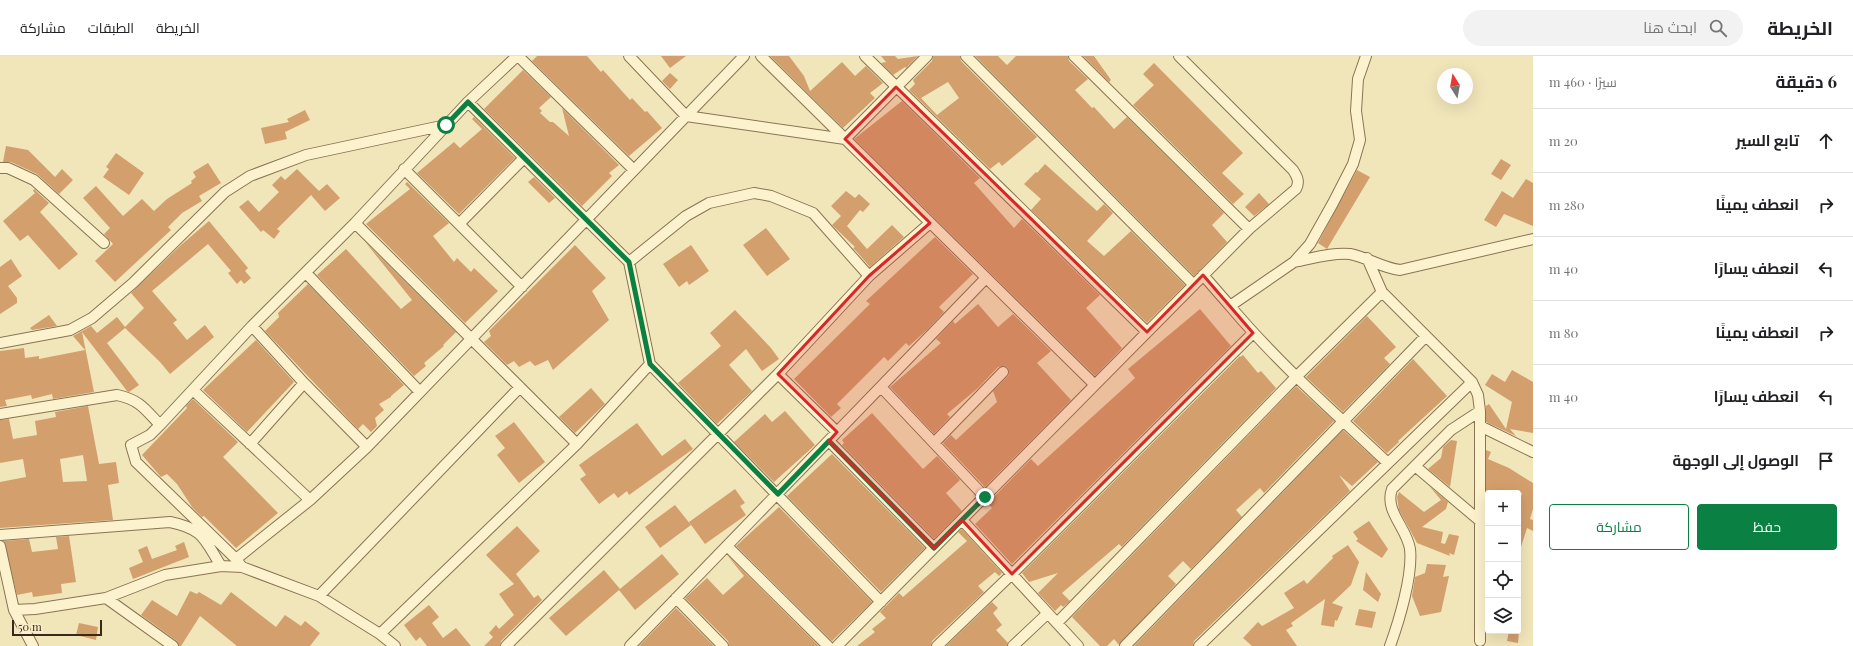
<!DOCTYPE html>
<html lang="ar">
<meta charset="utf-8">
<style>
body{margin:0;font-family:"Playfair Display",Cairo,serif;background:#f2f2f2;color:#202124;direction:rtl}
.controls{position:absolute;right:12px;bottom:12px;display:grid;overflow:hidden;border-radius:4px;box-shadow:0 4px 16px #0002}
.controls button{width:36px;height:36px;display:grid;place-items:center;padding:0;border:0;border-bottom:1px solid #e0e0e0;background:#fff;color:#202124;font:20px sans-serif}
.compass{position:absolute;left:1437px;top:12px;width:36px;height:36px;border-radius:50%;background:#fff;box-shadow:0 4px 16px #0002;rotate:349deg}
.scale{position:absolute;left:12px;bottom:10px;width:90px;box-sizing:border-box;padding-left:4px;border:2px solid #372a1a;border-top:0;font-size:11px;line-height:14px;white-space:nowrap;color:#372a1a;-webkit-text-stroke:3px #f8eeca;paint-order:stroke}
.stop{position:absolute;width:12px;height:12px;margin:-9px;border:3px solid #0b8043;border-radius:50%;background:#fff}
.stop.end{background:#0b8043;border-color:#fff;box-shadow:0 1px 4px #0008}
.list{margin:0;padding:0;list-style:none}
h2{display:flex;justify-content:space-between;align-items:center;height:52px;margin:0;padding:0 16px;font-size:17px}
h2 small{font-size:13px;font-weight:400;color:#757577}
.list li{display:grid;grid-template-columns:26px 1fr auto;gap:12px;align-items:center;box-sizing:border-box;height:64px;padding:0 16px;border-top:1px solid #e0e0e0}
.list b{display:block;font-size:15px;white-space:nowrap}
.list em{font-size:13px;font-style:normal;color:#757577}
.actions{display:flex;gap:8px;padding:12px 16px}
.actions a{flex:1;padding:9px 0;border:1px solid #0b8043;border-radius:4px;text-align:center;font-size:14px;color:#0b8043}
.actions .main{background:#0b8043;color:#fff}
.icon{flex:none;width:22px;height:22px;fill:none;stroke:currentColor;stroke-width:2;stroke-linecap:round;stroke-linejoin:round}
.map{position:relative;flex:none;width:1533px;height:590px;overflow:hidden;direction:ltr}
header{display:flex;align-items:center;gap:24px;box-sizing:border-box;height:56px;padding:0 20px;background:#fff;border-bottom:1px solid #e0e0e0}
header strong{font-size:19px}
nav{display:flex;gap:22px;margin-inline-start:auto;font-size:14px}
.search{width:280px;height:36px;background:#f2f2f2;display:flex;align-items:center;gap:10px;box-sizing:border-box;padding:0 14px;border-radius:22px;color:#757577;font-size:15px}
main{display:flex}
aside{flex:1;background:#fff}
.map>svg:first-child{display:block}
</style>
<header>
<strong>الخريطة</strong>
<div class="search"><svg class="icon" aria-label="search" viewBox="0 0 24 24"><circle cx="10" cy="10" r="6"/><path d="M15 15l6 6"/></svg>ابحث هنا</div>
<nav><a>الخريطة</a><a>الطبقات</a><a>مشاركة</a></nav>
</header>
<main>
<aside>
<h2>6 دقيقة<small>سيرًا · 460 m</small></h2>
<ul class="list">
<li><svg class="icon" aria-label="ahead" viewBox="0 0 24 24"><path d="M12 20V5M6 11l6-6 6 6"/></svg><div><b>تابع السير</b></div><em>20 m</em></li>
<li><svg class="icon" aria-label="right" viewBox="0 0 24 24"><path d="M7 20v-9h11M14 6l5 5-5 5"/></svg><div><b>انعطف يمينًا</b></div><em>280 m</em></li>
<li><svg class="icon" aria-label="left" viewBox="0 0 24 24"><path d="M17 20v-9H6M10 6l-5 5 5 5"/></svg><div><b>انعطف يسارًا</b></div><em>40 m</em></li>
<li><svg class="icon" aria-label="right" viewBox="0 0 24 24"><path d="M7 20v-9h11M14 6l5 5-5 5"/></svg><div><b>انعطف يمينًا</b></div><em>80 m</em></li>
<li><svg class="icon" aria-label="left" viewBox="0 0 24 24"><path d="M17 20v-9H6M10 6l-5 5 5 5"/></svg><div><b>انعطف يسارًا</b></div><em>40 m</em></li>
<li><svg class="icon" aria-label="arrive" viewBox="0 0 24 24"><path d="M6 21V4h12l-3 4 3 4H6"/></svg><div><b>الوصول إلى الوجهة</b></div></li>
</ul>
<div class="actions"><a class="main">حفظ</a><a>مشاركة</a></div>
</aside>
<div class="map">
<svg width="1533" height="590" viewBox="0 0 1533 590">
<rect width="100%" height="100%" fill="#f1e5ba"/>
<path fill="#d39f6d" fill-rule="evenodd" d="M537,0H587L601,16L603,14L630,44L632,42L645,56L647,55L662,72L629,100L532,5Z
M661,0H686L670,12Z
M770,0H789L804,20L810,35L842,6L855,20L866,10L883,27L870,37L875,42L843,72Z
M881,0H895L898,3L918,0L906,12L905,11L893,19L881,7L886,6Z
M933,0H960L961,5L1037,81L1002,110L999,106L990,113L909,34L915,28L913,24L932,5ZM948,26L959,42L937,59L921,42Z
M975,0H998L1007,9L1016,0H1068L1069,5L1088,23L1075,34L1092,52L1094,51L1114,73L1127,61L1224,157L1212,169L1227,186L1194,220Z
M1083,0H1094L1111,24L1109,26Z
M1154,7L1243,97L1222,117L1244,138L1233,148L1133,49L1154,29L1143,18Z
M523,14L551,41L539,52L542,55L540,57L550,66H553L569,80L562,52L619,109L609,117L612,120L582,150L484,53Z
M670,17L678,24L670,33L662,25Z
M902,45L980,122L974,127L1014,172L1022,163L1100,239L1086,252L1122,292L1095,320L854,83Z
M305,54L310,64L285,76L287,83L265,88L261,72L289,66L287,63Z
M474,61L515,102L459,158L417,117L454,86L460,92L482,73L472,63Z
M6,90L28,94L55,121L62,113L73,124L59,138L37,118L11,106H3Z
M116,97L144,117L129,139L103,121L109,113L106,111Z
M1501,103L1511,109L1501,124L1491,118Z
M208,107L221,127L199,140L202,145L182,157L168,171L171,174L115,226L95,205L113,188L104,178L110,172L83,142L96,130L123,160L142,143L154,155L167,143L192,127L191,125L196,121L193,116Z
M1045,108L1097,155L1104,148L1113,157L1087,185L1104,200L1131,175L1185,229L1147,267L1031,154L1041,143L1024,128L1036,116L1037,117Z
M297,113L319,135L327,128L340,142L325,155L311,139L277,173L280,175L274,183L263,174L261,176L239,151L248,144L259,156L279,136L272,129L281,120L285,124Z
M1357,114L1370,121L1327,193L1318,187Z
M534,121L555,142L549,147L528,126Z
M1526,123L1533,127V170L1504,158L1496,171L1484,164L1502,135L1513,142Z
M407,126L449,167L433,180L454,206L457,202L471,216L474,212L498,235L465,267L366,168L410,133L405,128Z
M34,133L49,147L40,156L78,198L59,214L28,179L20,185L3,165L35,137L33,135Z
M846,135L855,142L859,138L870,148L863,156L860,154L847,170L867,193L892,169L904,181L870,211L856,195L853,192L855,191L832,169L841,160L831,150Z
M1259,137L1269,148L1254,160L1245,151Z
M209,165L248,212L245,215L251,222L244,228L241,224L237,228L228,217L231,215L208,188L152,235L177,264L173,267L187,284L205,269L214,281L170,318L160,306L125,272L107,287L139,329L129,336L127,335L82,276L94,336L53,343L52,338L32,343L31,339L5,344L7,350L0,351V295L24,292L25,302L39,300V303L85,294L73,280L91,270L97,277L117,261L125,271L144,252L131,237L181,189Z
M766,172L790,203L767,220L743,189Z
M935,181L973,218L939,251L944,256L928,273L909,290L906,287L888,305L884,301L837,348L841,352L831,361L794,323L870,248L866,245Z
M366,187L456,276L443,289L444,290L424,307L426,310L414,320L317,219L346,193L401,253L412,244Z
M575,189L606,222L592,235L609,264L553,314L548,304L535,310L530,305L519,311L514,305L507,309L484,286L491,280L489,275Z
M691,189L709,215L689,229L687,225L679,231L663,208Z
M11,203L22,220L8,230L17,242V247L0,258V211Z
M308,228L404,329L391,340V341L379,348L384,354L375,362L377,370L371,376L363,368L358,373L265,275L279,261L278,257Z
M978,248L998,271L1013,258L1005,250L1051,295L1037,307L1071,344L985,431L943,387L951,379L956,384L997,346L993,335L1008,320L1009,317L1008,312L1004,310L998,311L978,332L947,358L950,361L934,378L890,331L941,287L936,283L953,265L955,268Z
M1200,253L1231,290L1012,508L975,468L992,452L988,447L1031,403L1038,410L1135,322L1128,313Z
M735,254L771,292L779,303L762,315L746,293L729,309L752,335L717,368L678,327L721,290L710,277Z
M49,259L57,270L32,274L30,272Z
M1367,260L1396,291L1384,302L1390,308L1343,356L1306,321Z
M256,284L294,326L247,376L203,334Z
M1243,299L1258,317L1261,315L1276,332L1122,491L1119,488L1062,537L1070,545L1063,551L1061,549L1055,555L1038,537L1058,517L1029,526L1022,517L1240,300V301Z
M1413,303L1447,340L1398,385L1399,386L1387,397L1353,365Z
M1512,314L1533,326V377L1510,373L1516,380L1486,366V350L1489,348L1506,373L1512,346L1485,329L1492,318L1505,326Z
M1296,330L1334,365L1264,437L1260,432L1236,454L1242,461L1191,513L1183,505L1168,520L1176,528L1119,589L1114,583L1107,590H1100L1072,561Z
M591,332L605,348L575,377L559,361Z
M193,343L238,386L223,401L278,457L236,492L204,460L202,461L192,451L177,428L167,418L161,421L142,399L187,352L186,350Z
M88,350L99,408L116,406L119,427L108,429L113,464L0,472V426L26,421L23,403L0,407V364L9,363L13,383L37,379L35,365L56,361L55,356ZM83,399L87,425L63,426L60,403Z
M785,355L815,389L774,426L734,386L765,358L772,366Z
M872,357L923,413L937,400L960,424L946,437L962,455L934,483L842,389L844,387L842,384Z
M514,366L545,406L519,427L497,399L505,392L495,380Z
M637,367L662,400L685,383L693,393L629,439L627,435L618,442L614,437L599,448L580,423L586,419L579,409Z
M1343,374L1378,406L1352,430L1339,419L1350,435L1194,585L1193,590H1134Z
M1451,384L1457,385L1450,431L1428,413L1441,402L1443,391Z
M1486,394L1491,396L1488,403L1509,412L1533,427V453L1530,463L1533,464V475L1527,472L1520,494H1518V449L1522,437H1488V465L1486,464Z
M832,398L925,492L881,536L787,440Z
M1430,431L1448,446L1446,453L1422,471L1443,476L1441,487L1445,488L1449,478L1459,480L1454,499L1449,497L1450,500L1417,487L1399,454L1397,441L1399,436L1424,456L1441,444Z
M735,433L745,447L740,450L746,459L705,488L689,466Z
M675,449L691,469L660,492L645,471Z
M779,451L872,546L832,585L736,490Z
M1369,465L1388,493L1382,502L1356,485L1358,483L1353,476Z
M517,470L540,495L516,518L534,542L538,539L542,544L501,585L500,590H484L493,581L489,577L496,569L499,573L514,559L499,538L514,528L486,499Z
M962,473L1002,517L999,520L995,516L978,530L984,536L932,585L931,590H857L875,576L872,573L886,562L880,556L899,537L903,541L967,485L958,476Z
M69,480L76,526L61,528L62,537L33,541L32,536L17,539L4,485L29,483L32,496L58,493L56,481Z
M184,486L189,501L133,523L129,512L143,506L138,494L147,490L152,503L177,494L175,490Z
M1348,489L1359,506L1351,529L1332,547L1343,551L1337,565L1335,564L1334,571L1321,569L1325,543L1291,567L1293,570L1286,574L1297,590H1252L1243,582L1258,566L1262,570L1294,552L1284,537L1304,524L1307,528L1333,502L1332,500Z
M662,498L679,518L635,554L619,534L566,580L549,562L604,514L620,533Z
M727,499L819,590H729L728,585L685,542L707,522L723,539L744,520Z
M1427,508L1446,509L1443,521L1449,520L1441,556L1420,560L1412,540L1415,521L1425,517Z
M1366,516L1381,538L1378,546L1363,534Z
M190,535L197,538L199,536L221,549L231,536L276,571L285,559L301,570L305,565L320,577L310,590H237L200,560L181,590H179L177,585L141,559L152,544L177,560Z
M992,546L998,552L993,557L1002,569L996,574L1008,587L1007,590H946Z
M429,549L439,561L432,567L443,582L456,572L471,590H427L420,581L416,585L404,569Z
M676,552L714,590H639Z
M1359,553L1376,556L1372,572L1355,569Z
M79,567L98,571L96,584L76,579Z
M1509,575H1519L1518,587L1507,585Z"/>
<g fill="none" stroke-linecap="round" stroke-linejoin="round">
<defs>
<path id="minor" d="M518,0L634,114
M629,0L686,60L845,83L927,0
M761,0L1095,329
M865,0L1147,276
M966,0L1194,229
M1074,0L1249,173
M468,46L629,206L650,308L881,546
M0,112H8L34,124L104,187
M404,113L522,231
M355,167L577,388
M459,168L524,102
M1367,202L1382,236L1472,326L1478,339L1480,355V585
M629,206L686,160L709,147L754,137L771,140L813,157L869,220
M1294,206C1311,203 1332,196 1350,198C1367,201 1382,212 1400,214L1533,183
M306,217L420,336
M1203,219L1230,250L1294,206L1310,188L1333,147L1353,108L1360,84L1356,55L1358,23L1366,0
M1230,250C1278,307 1334,356 1388,407
M252,270L304,327L367,391
M0,287L70,274L92,262L133,227L225,136L250,120L306,99L446,69
M778,318L837,376
M881,331L985,441
M193,334L310,444
M0,358L117,339C140,344 145,353 160,369
M1480,370L1533,396
M829,385L934,492
M934,387L1003,316
M250,388L304,327
M1415,410L1480,465
M962,464L1078,590
M0,479L170,466C204,473 204,483 221,510
M0,490L14,554L33,590
M727,490L828,590
M236,503L136,406L131,389L150,379L160,369L252,270L355,167L468,46L517,0
M242,511L236,503L310,444L367,391L744,0
M319,540L520,331
M106,542L173,590
M676,542L723,590
M14,554L35,553L106,542L165,519L221,510L242,511L319,540L380,578L395,590
M1057,567L1296,321L1382,236
M380,578L577,388L650,308
M506,590L778,318L869,220L930,167
M630,590L986,222
M837,590L1249,173L1296,133C1300,126 1297,120 1293,114L1179,0
M937,590L1012,518L1253,277
M1013,590L1047,558
M1125,590L1426,280
M1199,590L1472,326
M1390,590C1399,565 1413,519 1410,493C1407,472 1384,455 1392,433L1451,374L1480,355"/>
</defs>
<use href="#minor" stroke="#897453" stroke-width="12"/>
<use href="#minor" stroke="#fcf2ce" stroke-width="10"/>
</g>
<g fill="none" stroke-linecap="round" stroke-linejoin="round">
<path stroke="#0b8043" stroke-width="5" d="M446,69L468,46L629,206L650,308L778,438L829,385L934,492L985,441"/>
</g>
<path fill="#d62828" fill-opacity="0.2" stroke="#d62828" stroke-width="3" stroke-linejoin="round" d="M896,31L1147,276L1203,219L1253,277L1012,518L962,464L934,492L829,385L837,376L778,318L869,220L930,167L845,83Z"/>
</svg>
<div class="controls">
<button>+</button>
<button>−</button>
<button><svg class="icon" aria-label="locate" viewBox="0 0 24 24"><circle cx="12" cy="12" r="6"/><path d="M12 2v4M12 18v4M2 12h4M18 12h4"/></svg></button>
<button><svg class="icon" aria-label="layers" viewBox="0 0 24 24"><path d="M12 4l9 5-9 5-9-5zM3 14l9 5 9-5"/></svg></button>
</div>
<svg class="compass" viewBox="-18 -18 36 36"><path d="M0-13l5 13h-10z" fill="#e53935"/><path d="M0 13l5-13h-10z" fill="#757577"/></svg>
<div class="scale">50 m</div>
<div class="stop" style="left:446px;top:69px"></div>
<div class="stop end" style="left:985px;top:441px"></div>
</div>
</main>
